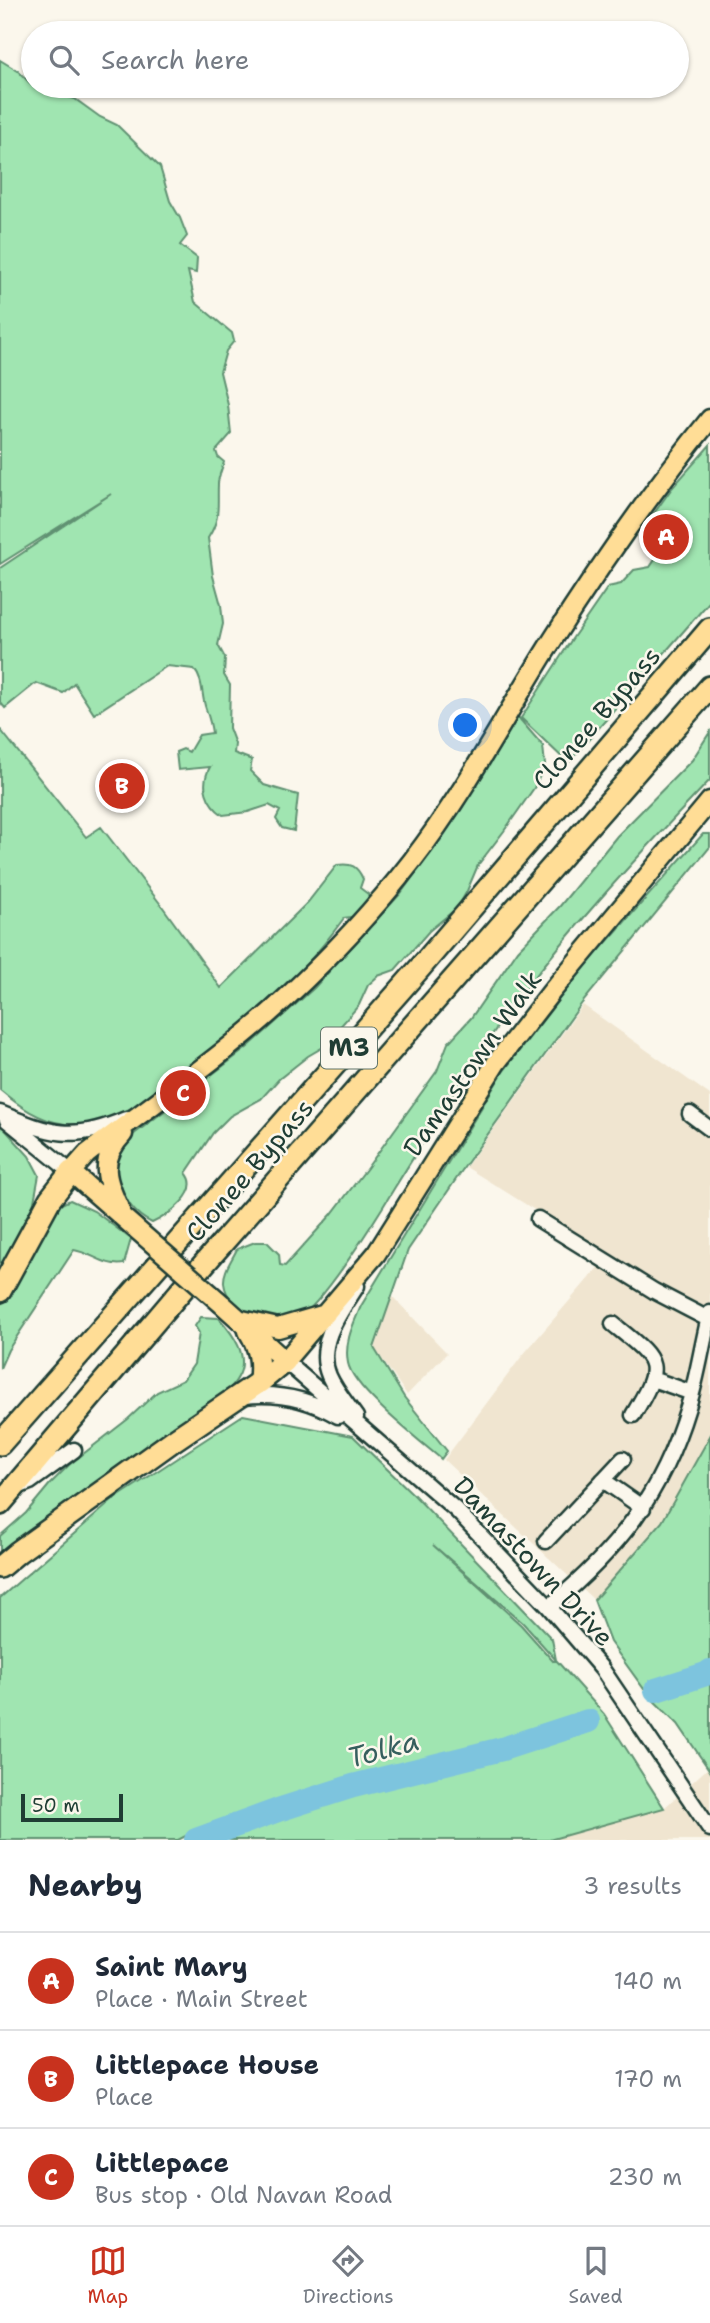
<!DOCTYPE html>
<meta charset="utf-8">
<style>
body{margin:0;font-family:"Shantell Sans",sans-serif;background:#f6f6f7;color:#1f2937}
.scale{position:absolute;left:21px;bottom:18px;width:102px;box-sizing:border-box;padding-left:7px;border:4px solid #1f3d34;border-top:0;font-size:19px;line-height:24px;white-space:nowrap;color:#1f3d34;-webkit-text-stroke:5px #fbf7ec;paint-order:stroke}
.you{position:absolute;left:466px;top:726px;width:24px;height:24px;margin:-18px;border:5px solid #fff;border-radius:50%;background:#1a73e8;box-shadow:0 0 0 10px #1a73e833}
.badge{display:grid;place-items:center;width:46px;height:46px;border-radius:50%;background:#c8321e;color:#fff;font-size:23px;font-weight:700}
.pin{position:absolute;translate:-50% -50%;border:4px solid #fff;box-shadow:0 2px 7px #0006}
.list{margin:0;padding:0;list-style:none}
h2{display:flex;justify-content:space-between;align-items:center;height:91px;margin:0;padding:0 28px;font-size:30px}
h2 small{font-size:23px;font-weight:400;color:#747a83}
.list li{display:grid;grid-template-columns:46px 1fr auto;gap:21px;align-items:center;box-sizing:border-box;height:98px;padding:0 28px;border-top:2px solid #e0e1e3}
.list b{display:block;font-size:26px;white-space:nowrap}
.list p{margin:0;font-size:23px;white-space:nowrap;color:#747a83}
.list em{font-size:23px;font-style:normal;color:#747a83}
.icon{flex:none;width:38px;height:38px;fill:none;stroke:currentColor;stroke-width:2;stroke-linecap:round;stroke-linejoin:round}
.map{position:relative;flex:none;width:710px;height:1840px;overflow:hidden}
.search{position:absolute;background:#fff;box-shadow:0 2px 5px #0004;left:21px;right:21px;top:21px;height:77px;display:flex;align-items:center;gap:18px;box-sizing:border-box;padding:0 24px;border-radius:38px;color:#747a83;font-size:26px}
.sheet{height:385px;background:#fff}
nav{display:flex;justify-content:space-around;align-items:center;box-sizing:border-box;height:98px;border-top:2px solid #e0e1e3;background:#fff;font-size:19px;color:#747a83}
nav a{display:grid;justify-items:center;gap:4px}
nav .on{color:#c8321e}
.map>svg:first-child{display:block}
</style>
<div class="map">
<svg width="710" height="1840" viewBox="0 0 710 1840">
<rect width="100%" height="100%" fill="#fbf7ec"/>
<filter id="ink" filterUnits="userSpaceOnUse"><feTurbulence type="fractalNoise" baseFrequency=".0143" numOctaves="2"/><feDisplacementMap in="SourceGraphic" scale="14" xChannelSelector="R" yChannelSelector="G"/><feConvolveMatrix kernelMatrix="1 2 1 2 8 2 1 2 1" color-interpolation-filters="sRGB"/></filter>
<g filter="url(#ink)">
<path fill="#f0e5d0" d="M583,1005L710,1095V1436L662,1522L594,1600L444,1460L522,1356L608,1256L466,1167Z
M392,1296L447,1353L407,1395L375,1349Z
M710,1766V1840H549L664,1808Z"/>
<path fill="#a0e5b1" stroke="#609172" stroke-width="2" fill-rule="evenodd" d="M0,60L18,71L33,86L75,99L100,117L117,125L160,167L170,201L180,218L187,236L180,245L197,258L196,273L188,271L195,302L232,333L234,341L226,351L220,372L228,405L231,434L216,451L218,457L224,462C222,469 218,477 218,484C217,507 221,518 208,538L213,576L221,605L223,624L218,645L225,658L224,675L230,685L229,728L235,744L234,753L252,760L250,771L264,785L298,795L294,831L282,828L276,819L280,811L269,805L248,812L223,815C206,803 200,785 210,767L178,770L176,752L183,749L189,752L199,735L212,733C211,724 209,718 206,709C201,695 204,681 194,669L167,666L94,714L74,683L63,693L36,683L5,708L0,702V568L111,494L0,564Z
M710,445V601L568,763L521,718L572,639L608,587L621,584L634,570L650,567L671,536L650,519L672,488Z
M517,716L543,746L545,765L534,788L504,831L478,865L467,891L458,907L429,931L395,970L378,976L368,985L359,1005L337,1030L330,1043L308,1056L279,1079L261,1099L230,1116L213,1133L186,1173C203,1192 167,1216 152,1223C133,1214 124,1199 118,1179C117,1174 114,1168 115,1162C116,1152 122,1145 129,1138L248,1047L314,988L401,893L461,810Z
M0,729L86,837L101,827L162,906L221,988L308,902L337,865C352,863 357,866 363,879L360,888L368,894L369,900L358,916L344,918C310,965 271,1003 226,1039C218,1046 208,1051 200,1058C161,1088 119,1129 65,1124C40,1121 19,1106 0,1090Z
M710,732V780C636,858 561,938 498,1026C462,1078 429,1133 395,1187C380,1212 320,1310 297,1318C273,1327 227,1312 224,1283C223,1271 232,1260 237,1249L255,1242H267L279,1254L280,1265L285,1266L331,1215L367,1168L437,1071L448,1043L471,1018L518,950L560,906L617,836L692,760Z
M703,834H710V847L582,1003L465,1166L408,1250L374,1348L404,1397L447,1451L441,1459C419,1440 353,1389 348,1363C344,1342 353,1325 361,1306L503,1072L580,972Z
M0,1124L29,1156L39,1175L31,1218L0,1276Z
M70,1200L94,1211L131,1239L124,1264C105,1267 92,1253 74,1250L8,1350L0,1368V1305L55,1207Z
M201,1317L219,1318C233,1334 250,1356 238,1377C234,1385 227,1392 221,1399L0,1558V1536L26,1513L50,1484L69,1465L128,1419L157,1392L183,1380L194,1364L199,1333L195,1326Z
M243,1415L353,1436L414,1495L552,1639L556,1660L604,1714L664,1808L549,1840H212L207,1825L178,1840H0V1598L113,1500ZM433,1545L523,1623L556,1660L553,1661L521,1625Z
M710,1436V1771L678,1724L649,1696L610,1642L594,1600L662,1522Z"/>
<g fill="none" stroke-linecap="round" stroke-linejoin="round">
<path stroke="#7dc4de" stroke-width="24" d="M656,1690L706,1674L710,1671
M196,1840L281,1809L353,1786L502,1749L588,1721"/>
<defs>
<path id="minor" d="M0,1113C51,1134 73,1142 126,1119
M690,1114L710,1129
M7,1120L71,1172
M538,1219L654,1291L708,1319
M613,1324C658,1361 665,1362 633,1415
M285,1361L456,1510L549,1607L602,1669L710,1829
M652,1379L692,1393
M244,1396C278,1392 309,1399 338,1416
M356,1417C347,1404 335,1390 329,1376C315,1344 341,1311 357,1286
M603,1480L643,1508
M20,1486L30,1482L74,1450
M546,1541L623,1459
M549,1607C618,1549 661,1496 688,1407C698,1376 702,1344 710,1313"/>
<path id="major" d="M120,1210C106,1181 98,1160 123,1134
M135,1228L71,1172L87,1154C154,1103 225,1055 287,997C332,955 374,910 412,861C464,794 503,719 548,647C598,568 651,492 710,419
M222,1304L285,1361L376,1254L496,1063L552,991L710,801
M242,1320L278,1328L326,1314
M248,1331C259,1349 261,1363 258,1383"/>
<path id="highway" d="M0,1291L50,1199L71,1172
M0,1444L419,969L710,629
M0,1504L203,1265L710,687
M0,1567L18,1552L174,1440L261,1381L285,1361"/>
</defs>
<use href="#minor" stroke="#1f3d34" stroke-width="19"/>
<use href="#major" stroke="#1f3d34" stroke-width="23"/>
<use href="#highway" stroke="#1f3d34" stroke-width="26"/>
<use href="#minor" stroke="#fbf7ec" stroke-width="14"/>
<use href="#major" stroke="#ffdd96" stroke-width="18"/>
<use href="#highway" stroke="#ffdd96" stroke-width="21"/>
<defs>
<path id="major-bridge" d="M135,1228L222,1304"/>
</defs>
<use href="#major-bridge" stroke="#1f3d34" stroke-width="23" stroke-linecap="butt"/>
<use href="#major-bridge" stroke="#ffdd96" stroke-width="18"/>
</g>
</g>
<g text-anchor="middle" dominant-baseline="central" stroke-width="5" stroke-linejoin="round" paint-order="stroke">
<rect fill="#fbf7ec" stroke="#61756b" stroke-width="2" x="321" y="1027.5" width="56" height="41" rx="5"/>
<g font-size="24" font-weight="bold" fill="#1f3d34">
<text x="349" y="1048">M3</text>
</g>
<g font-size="26" fill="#1f3d34" stroke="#fbf7ec">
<text transform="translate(596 718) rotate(-49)">Clonee Bypass</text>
<text transform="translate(472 1063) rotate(-55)">Damastown Walk</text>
<text transform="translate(249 1170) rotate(-49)">Clonee Bypass</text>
<text transform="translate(534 1561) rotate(47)">Damastown Drive</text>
</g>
<g font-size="28" font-style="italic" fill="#365f5e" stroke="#fbf7ec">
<text transform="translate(383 1749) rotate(-15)">Tolka</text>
</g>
</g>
</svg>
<div class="scale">50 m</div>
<div class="you"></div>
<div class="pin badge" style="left:666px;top:537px">A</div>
<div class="pin badge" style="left:122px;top:786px">B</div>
<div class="pin badge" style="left:183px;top:1093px">C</div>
<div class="search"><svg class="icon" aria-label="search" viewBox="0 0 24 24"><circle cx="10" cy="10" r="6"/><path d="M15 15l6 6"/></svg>Search here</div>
</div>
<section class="sheet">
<h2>Nearby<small>3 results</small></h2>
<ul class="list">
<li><span class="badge">A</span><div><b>Saint Mary</b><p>Place · Main Street</p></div><em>140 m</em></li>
<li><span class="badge">B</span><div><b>Littlepace House</b><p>Place</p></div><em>170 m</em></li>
<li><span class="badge">C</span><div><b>Littlepace</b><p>Bus stop · Old Navan Road</p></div><em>230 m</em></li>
</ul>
</section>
<nav>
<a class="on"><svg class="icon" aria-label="map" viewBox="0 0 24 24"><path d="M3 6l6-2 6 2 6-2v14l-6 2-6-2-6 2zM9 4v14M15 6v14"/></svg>Map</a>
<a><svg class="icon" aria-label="directions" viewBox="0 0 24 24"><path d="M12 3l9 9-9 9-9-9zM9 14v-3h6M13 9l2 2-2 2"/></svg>Directions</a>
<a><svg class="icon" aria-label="saved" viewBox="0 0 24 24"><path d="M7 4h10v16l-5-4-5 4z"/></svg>Saved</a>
</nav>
